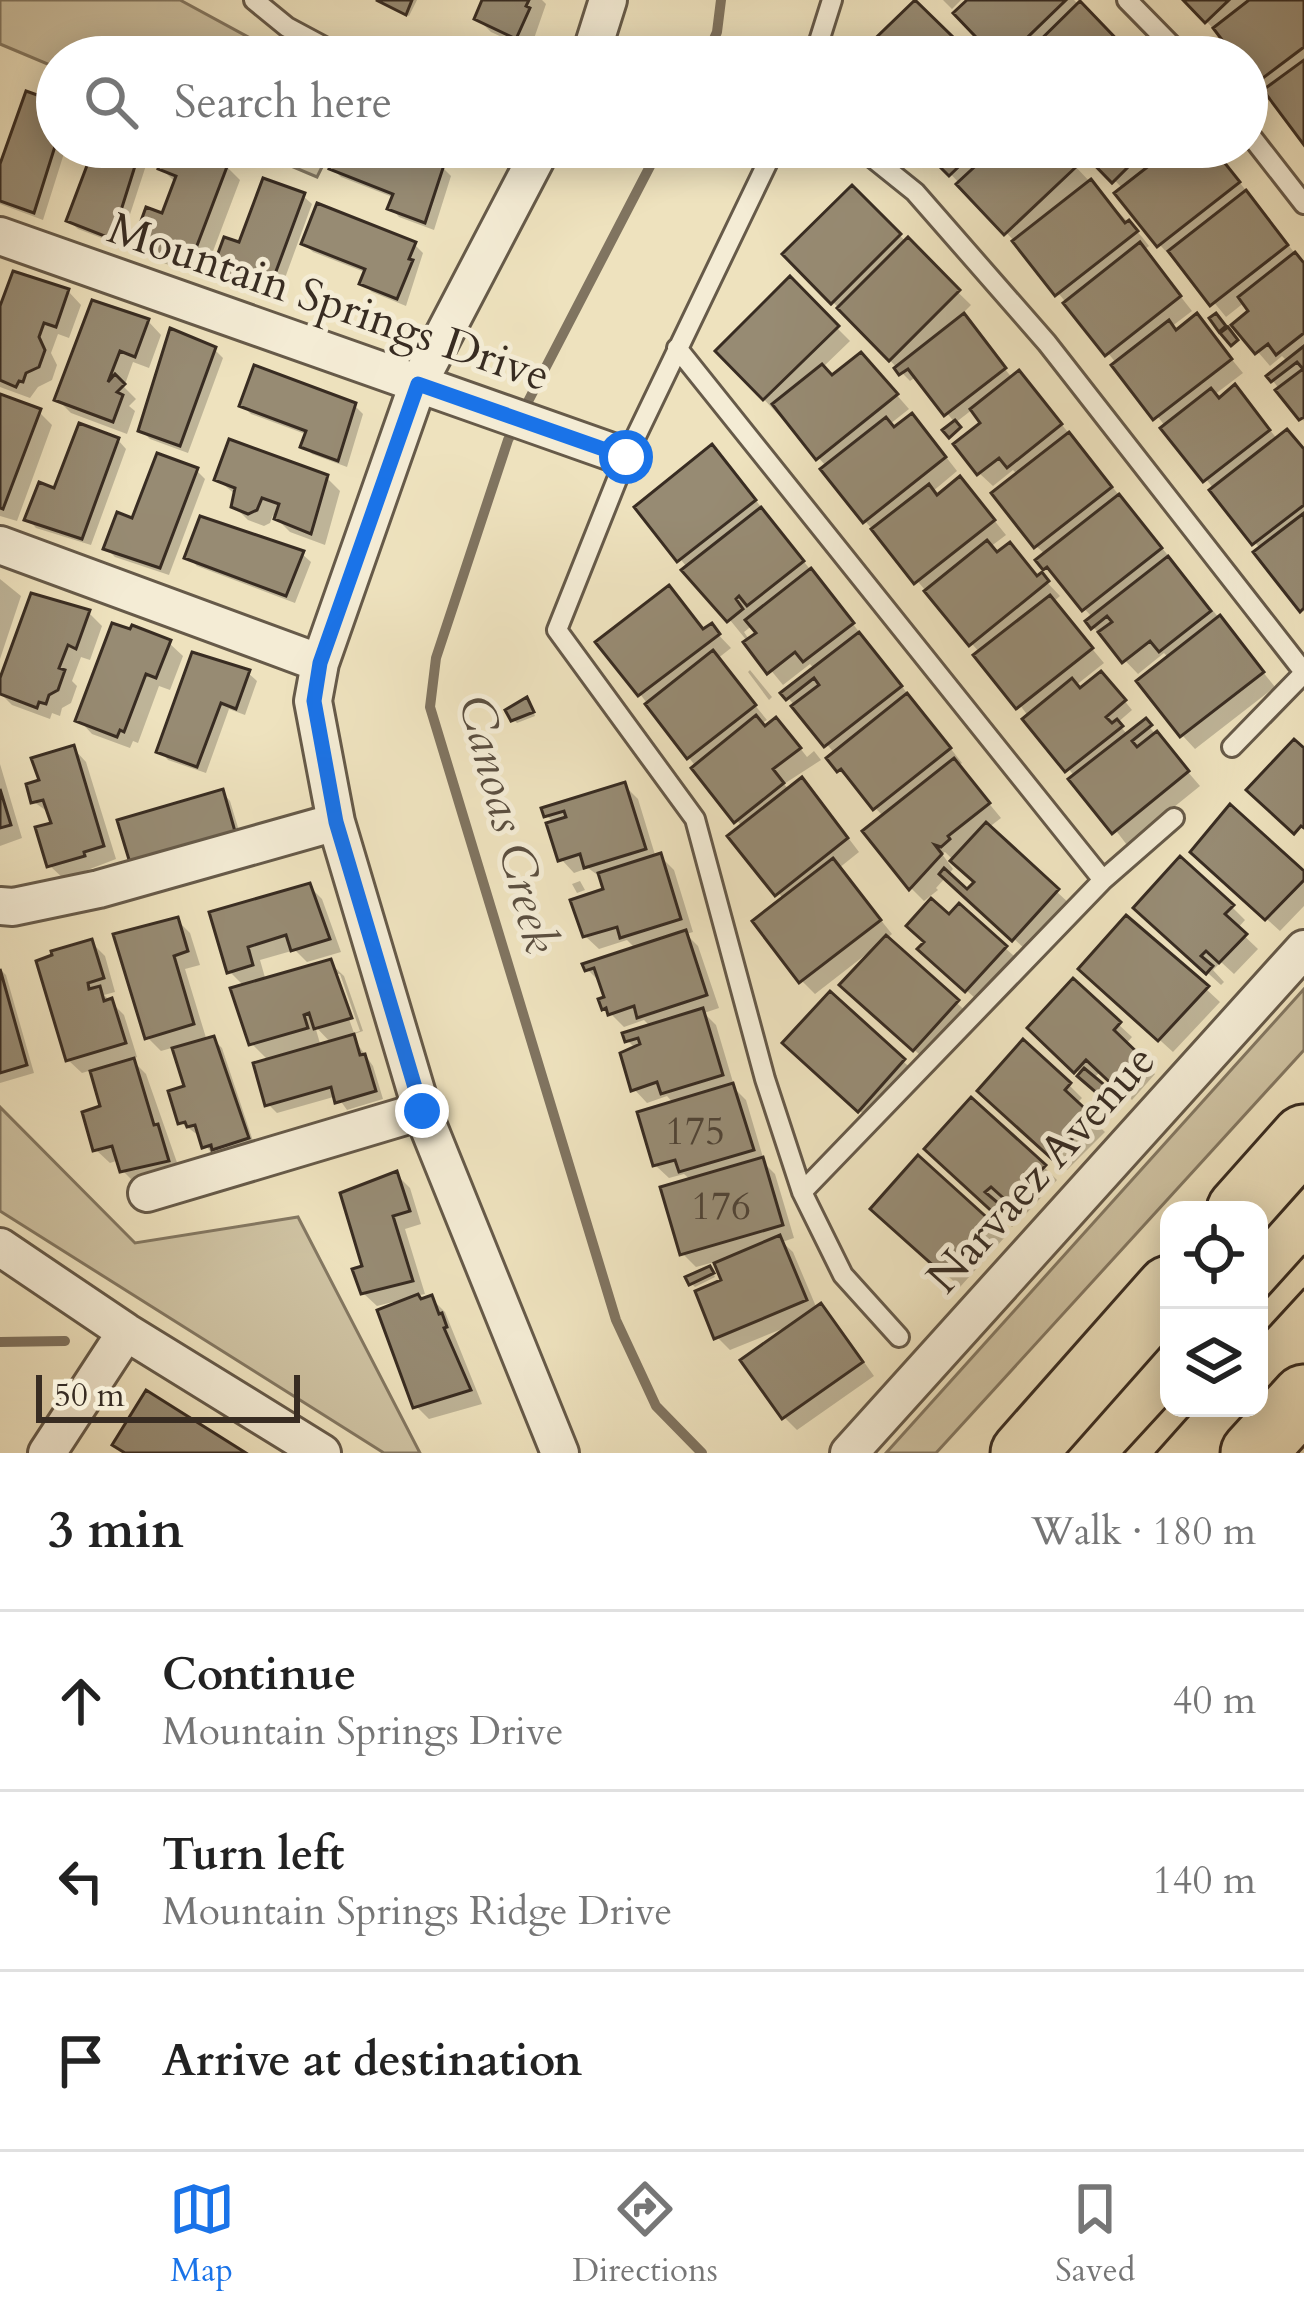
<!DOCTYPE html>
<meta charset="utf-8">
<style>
body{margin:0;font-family:Cardo,serif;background:#f2f2f2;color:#222}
.controls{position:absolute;right:36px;bottom:36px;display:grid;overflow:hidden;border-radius:24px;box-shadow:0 6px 30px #0003}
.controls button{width:108px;height:108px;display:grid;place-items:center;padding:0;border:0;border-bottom:3px solid #e0e0e0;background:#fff;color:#222;font:60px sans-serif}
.scale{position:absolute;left:36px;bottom:30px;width:264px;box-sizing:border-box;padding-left:12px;border:6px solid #382c22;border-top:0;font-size:33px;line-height:42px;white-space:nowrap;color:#382c22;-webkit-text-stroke:9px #f4ecd5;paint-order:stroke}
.stop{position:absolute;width:36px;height:36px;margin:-27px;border:9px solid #1a73e8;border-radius:50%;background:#fff}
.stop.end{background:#1a73e8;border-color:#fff;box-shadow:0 3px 12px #0008}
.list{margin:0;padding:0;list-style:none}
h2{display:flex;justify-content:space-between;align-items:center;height:156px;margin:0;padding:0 48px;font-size:51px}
h2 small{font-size:39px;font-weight:400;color:#767676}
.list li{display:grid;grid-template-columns:78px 1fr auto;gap:36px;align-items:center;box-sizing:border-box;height:180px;padding:0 48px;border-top:3px solid #e0e0e0}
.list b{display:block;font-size:45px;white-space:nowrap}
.list p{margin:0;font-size:39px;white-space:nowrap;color:#767676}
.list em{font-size:39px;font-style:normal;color:#767676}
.icon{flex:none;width:66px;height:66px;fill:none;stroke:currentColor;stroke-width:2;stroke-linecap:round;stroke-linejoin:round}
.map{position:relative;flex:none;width:1304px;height:1453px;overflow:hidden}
.search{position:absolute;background:#fff;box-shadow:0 6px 30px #0003;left:36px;right:36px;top:36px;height:132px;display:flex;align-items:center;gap:30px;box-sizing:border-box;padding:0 42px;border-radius:66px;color:#767676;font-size:45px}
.sheet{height:696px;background:#fff}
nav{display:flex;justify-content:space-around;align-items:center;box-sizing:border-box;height:168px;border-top:3px solid #e0e0e0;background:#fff;font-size:33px;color:#767676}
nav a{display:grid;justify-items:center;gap:6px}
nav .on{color:#1a73e8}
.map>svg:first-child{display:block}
</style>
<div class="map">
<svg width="1304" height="1453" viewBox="0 0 1304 1453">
<rect width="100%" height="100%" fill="#eee2be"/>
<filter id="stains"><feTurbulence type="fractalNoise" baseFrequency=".00167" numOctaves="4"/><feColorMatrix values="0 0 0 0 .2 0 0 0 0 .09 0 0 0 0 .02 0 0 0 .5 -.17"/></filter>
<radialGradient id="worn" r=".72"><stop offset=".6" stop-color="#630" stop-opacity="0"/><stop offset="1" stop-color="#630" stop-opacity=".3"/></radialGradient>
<path fill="#cfc3a3" stroke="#847862" stroke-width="3" d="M0,0H180L285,57H57V68L0,44Z
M246,147H332L317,177Z
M1304,989V1050L936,1453H886Z
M0,1107L135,1243L298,1217L420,1453H384L0,1211Z"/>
<path fill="#0003" fill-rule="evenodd" d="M379,0H417L409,16Z
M486,0H542L546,4L530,50L491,32L477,18Z
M943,0H961L952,9Z
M971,0H1074L1130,57H1000Z
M1187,0H1304V140L1247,68V57H1239Z
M916,3L964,52L959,57H860Z
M57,105V147H66L43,220L0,204V173Z
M97,147H152L120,245L78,229L69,221Z
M169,147L226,166L240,180L204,275L149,259L136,245L164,217L176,183L161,168Z
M341,147H388L443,168L451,176L434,230L399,217L391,208L395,198L341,177L333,169Z
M925,147H1057L1142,237L1149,246L1144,250L1192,311L1171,327L1177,333L1197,317L1243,373L1214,395L1220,401L1235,388L1278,440L1304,451V612L1258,553L1261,550L1117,364L1020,247Z
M1083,147H1212L1304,265V421L1270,377L1288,362L1282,356L1270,366L1235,325L1253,311L1245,302L1226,317L1176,256L1173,259L1160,245L1119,194L1124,190Z
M852,189L971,305L961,315L1013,379L1032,388L1275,687L1195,749L1182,735L1170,659L1164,653L1138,674L1093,627L1089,622L1093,618L1039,560L1046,555L1036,546L1019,476L1013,470L993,486L979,473L984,423L973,409L955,423L917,376L910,381L786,254Z
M303,196L312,204L277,300L222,283L213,275L241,246Z
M304,244H414L423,253L406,306L372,292L363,284L367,273L313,252Z
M790,281L850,341L822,368L832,378L874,369L909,409L890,424L895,430H925L957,471L932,492L938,498L973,494L1006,535L990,547L1039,578L1041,576L1060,596L1053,602L1104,663L1075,686L1081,691L1110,683L1132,710L1117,723L1128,735L1145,722L1200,786L1127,845L980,653L865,521L824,470L827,467L719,351Z
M68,291L81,305L69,338L58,334L51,353L57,365L52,380L38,387L30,398L0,387V315Z
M148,321L161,335L149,368L133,362L124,387L136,399L129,406L135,411L127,434L71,413L58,400Z
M214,349L223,358L188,453L150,439L141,430Z
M0,397L39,412L52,425L17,521L0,516Z
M242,405H354L363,414L347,467L312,454L304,446L308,435L251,414Z
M118,440L126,449L91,545L36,528L28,519Z
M725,461L962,763L958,766L1001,818L988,828L1071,905L1025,949L946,877L936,888L938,890L924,901L911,888L866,832L884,817L839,770L835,754L785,694L815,670L810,664L783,685L638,507ZM753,625L760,633L750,641L744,632ZM945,852L977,883L967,893L948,875L953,869L942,854Z
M197,471L205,479L169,575L115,557L106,548Z
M327,478L340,491L325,545L290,532L273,515L270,523L264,526L248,520L234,506L236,495L217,479Z
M302,554L311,562L295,603L197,566L188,557Z
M0,579L21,596L0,659Z
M669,589L705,631L711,627L731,648L717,659L767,720L761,724L789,734L807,757L814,751L821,760L784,784L790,791L815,794L859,852L839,868L892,934L886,939L970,1015L928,1062L856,998L872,955L869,952L815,994L802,981L783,900L743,828L640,694Z
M89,613L102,626L90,660L81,657L72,681L77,686L71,703L62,708L60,716L52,713L50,719L12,705L0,693V687Z
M169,643L183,656L170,690L159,686L138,743L133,741L130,748L92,734L79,720Z
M750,670L772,697L769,700L748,672Z
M248,673L257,681L245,715L229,709L206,773L168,760L160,751Z
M530,704L535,716L517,723L513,719Z
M73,748L86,762L116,859L64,879L50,866L54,825L51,814L34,802L42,782Z
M0,764L22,838L0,846Z
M624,785L638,799L656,858L660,856L674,870L693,932L686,934L698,946L719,1008L704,1013L716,1025L735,1089L746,1100L765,1164L775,1174L794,1238L782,1242L793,1252L817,1309L821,1307L834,1320L874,1376L797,1430L784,1417L789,1326L730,1350L717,1337L725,1281L722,1260L696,1267L683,1254L692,1181L684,1174L669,1178L655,1165L674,1104L667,1096L647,1103L634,1089L636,1049L628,1041L651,1027L644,1020L624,1027L610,1013L602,984L588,970L636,949L627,940L599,949L585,936L607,891L603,879L588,868L574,873L561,859L555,824L546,815Z
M222,792L230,801L243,844L207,854Z
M1207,865L1304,875V906L1280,931Z
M580,881L585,890L577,893L572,884Z
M309,886L322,899L341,952L307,962L295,950L260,960L266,981L330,963L344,976L363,1031L351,1035L373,1066L383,1099L347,1110L337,1096L277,1113L268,1104L269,1061L251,1043L245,987L229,971L212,914ZM333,974H340L360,1031L354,1033ZM315,1026L332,1044L321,1047Z
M959,907L1014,956L976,999L921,949Z
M1232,907L1245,920L1237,929L1258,949L1234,974L1221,962L1213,970L1224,982L1221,985L1151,921Z
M177,920L190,933L200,965L185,969L207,1041L213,1039L222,1048L255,1147L213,1155L198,1135L180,1122L188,1088L175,1047L161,1051L147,1037Z
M91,942L105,956L115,992L104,995L124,1015L137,1057L131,1059L146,1074L181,1174L136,1184L122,1170L119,1160L110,1163L96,1150L104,1108L92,1070L82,1073L68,1060Z
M0,969L6,975L34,1073L0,1083Z
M1073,982L1132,1037L1125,1045L1155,1074L1132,1100L1101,1071L1093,1079L1108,1092L1105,1096L1031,1028Z
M1096,982L1206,989L1220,1002L1173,1052Z
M830,995L917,1074L873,1123L800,1056Z
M1069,1085L1082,1098L1076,1104L1105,1132L1067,1170L994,1104Z
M941,1162L1044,1167L1057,1180L1025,1215L1006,1198L997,1207L1015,1224L1012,1227Z
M397,1175L410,1188L421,1224L405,1229L425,1294L416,1296L422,1302L431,1298L445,1312L482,1404L429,1419L416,1406L393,1302L377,1306L363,1293L366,1268Z
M888,1222L991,1225L1004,1238L960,1287Z
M713,1273L715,1277L695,1287L692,1284Z"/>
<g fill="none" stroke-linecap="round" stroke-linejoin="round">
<path stroke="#807460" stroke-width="10" d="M706,57L717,32L721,0
M660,147L508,440L436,658L430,707L616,1320L656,1406L702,1453
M0,1342L65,1341"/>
</g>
<path fill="#978b73" stroke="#382c22" stroke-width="3" d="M376,0H412L406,15Z
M482,0H529L526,6L530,8L516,39L474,19Z
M915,0L953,37L932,57H856Z
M967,0H1066L1007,57H995L953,13Z
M1183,0H1229L1205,23Z
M1249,0H1304V47L1255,84L1247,73V57H1235L1213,28Z
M1080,1L1128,51L1122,57H1023Z
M1304,60V145L1263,90Z
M26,91L57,102V140L34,213L0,201V164Z
M94,147H141L112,239L66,221Z
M166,147H183L228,164L190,264L132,246L146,207L162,213L176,176L158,169Z
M338,147H397L444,165L425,223L387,209L393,194L329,169Z
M920,147H979L949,176Z
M996,147H1060L1077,166L1004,235L956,184Z
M1077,147H1148L1112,183Z
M1173,147H1212L1240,182L1157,247L1114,193Z
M263,178L305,193L268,293L210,275L224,237L239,242Z
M1091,179L1125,223L1129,220L1138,231L1055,296L1012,241Z
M852,185L901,234L831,304L782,254Z
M1246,190L1288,245L1210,306L1168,251Z
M317,203L416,242L409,259L413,260L397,299L359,284L365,269L301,244Z
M908,237L960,290L889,361L837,308Z
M1140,242L1181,296L1105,356L1063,303Z
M1295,252L1304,263V333L1276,355L1268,344L1255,354L1231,325L1248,311L1238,297Z
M13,271L69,289L56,327L44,323L39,337L45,350L39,367L26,373L23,382L19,381L16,387L0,380V306Z
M790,276L839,326L763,400L715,351Z
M92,300L149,319L135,357L120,351L108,382L115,374L125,384L117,392L123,395L113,422L54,400Z
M964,313L1006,368L944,416L908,369L899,375L894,368Z
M1197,313L1232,359L1153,420L1111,365L1169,320L1176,330Z
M1216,313L1226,326L1219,332L1209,318Z
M1228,327L1238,340L1231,346L1220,333Z
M170,328L216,347L180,446L138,431Z
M1304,346V417L1299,420L1275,390L1303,369L1297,362L1271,382L1266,376Z
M861,352L898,394L816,460L772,404L822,364L832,375Z
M254,365L356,403L338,461L300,447L306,431L239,406Z
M1019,370L1062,424L1007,468L999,458L977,475L953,444L980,423L970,409Z
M1235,384L1270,430L1203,482L1160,428L1211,388L1219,398Z
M0,394L41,409L3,509L0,508Z
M912,413L946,457L863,523L820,469L886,417L894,427Z
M955,420L961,427L949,438L942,430Z
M79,423L119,438L82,539L24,520L39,482L54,488Z
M1287,429L1304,449V505L1252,545L1209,490Z
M1069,432L1112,487L1034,548L991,493Z
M229,439L328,475L311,534L274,519L279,504L262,498L257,510L248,514L231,507L235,488L214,480Z
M712,444L756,500L677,562L634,507Z
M157,453L198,468L160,568L103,549L117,512L132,518Z
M960,476L995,520L914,584L871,529L929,484L937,495Z
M1119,494L1162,548L1082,611L1047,567L1043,570L1035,560Z
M761,507L804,561L747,606L739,596L736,599L743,609L727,622L681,570Z
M1304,513V608L1300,612L1253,552Z
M200,516L304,551L286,596L184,558Z
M987,540L997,552L1010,542L1037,576L1042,572L1049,581L969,646L924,591Z
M1168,556L1211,611L1159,652L1150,641L1122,663L1098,632L1112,622L1107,616L1091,629L1085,621Z
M811,568L854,623L803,662L795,652L767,674L743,642L756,633L745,620Z
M669,585L703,629L712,623L720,634L638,696L595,642Z
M31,593L90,610L76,649L68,645L59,668L65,670L58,690L49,695L46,704L39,702L37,708L0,694V678Z
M1050,595L1093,648L1016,709L973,655Z
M1220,615L1264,672L1180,737L1136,681Z
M112,623L130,629L132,625L171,640L156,678L146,674L124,732L120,730L117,737L75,721Z
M859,632L902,686L824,747L791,706L819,685L814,678L786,700L780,693Z
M713,650L756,705L687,759L645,704Z
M192,652L250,670L236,709L221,703L197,767L156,752Z
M1101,671L1126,700L1106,717L1112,723L1117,719L1123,726L1065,772L1022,719L1072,678L1080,688Z
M907,693L951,748L873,810L841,769L837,772L826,758Z
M527,697L534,712L511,721L505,710Z
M756,715L765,726L776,717L801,748L773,769L784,783L734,823L691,768Z
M1146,718L1152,725L1132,741L1137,747L1157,731L1189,771L1112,834L1068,779Z
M1294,739L1304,748V828L1301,826L1294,834L1246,790Z
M74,745L104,846L84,852L85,856L47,867L35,827L51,823L43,800L31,803L26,784L39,780L31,758Z
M954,758L990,803L948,836L950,839L941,847L935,845L942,854L909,890L862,831Z
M802,777L848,838L775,896L727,836Z
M625,782L646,849L584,868L580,854L558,861L546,823L566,817L564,811L544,817L541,808Z
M0,789L11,825L0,828Z
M223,789L236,835L130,863L117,820Z
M1230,804L1304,871V880L1265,920L1190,852Z
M986,822L1059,889L1012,941L939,874L944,868L967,889L974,882L950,861Z
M661,853L681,919L620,938L617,927L583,937L570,900L603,889L598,873Z
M1180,856L1234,905L1225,914L1247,934L1219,963L1206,951L1201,956L1213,966L1206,974L1133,908Z
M833,858L881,920L799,983L752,921Z
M310,883L330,939L291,951L286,935L248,947L253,965L227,973L209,912Z
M931,898L949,914L959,903L1007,946L965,992L917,949L924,942L906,926Z
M1126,915L1209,986L1158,1041L1078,969Z
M178,917L188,951L174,956L194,1024L145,1039L113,934Z
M686,930L707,995L637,1018L634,1006L608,1015L606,1008L602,1010L598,999L604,997L594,968L585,971L582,964Z
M886,935L959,1000L913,1051L839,985Z
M92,939L104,978L88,983L89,989L100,986L104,1001L112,998L126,1043L66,1061L36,961L52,955L51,951Z
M331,959L352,1018L314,1029L309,1013L304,1015L308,1028L249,1045L230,988Z
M0,969L27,1065L0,1073Z
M1073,978L1121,1022L1114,1030L1144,1059L1117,1089L1086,1060L1074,1073L1027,1028Z
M830,991L905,1059L858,1112L782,1043Z
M703,1008L723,1075L661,1094L657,1082L631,1091L620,1053L640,1044L638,1038L625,1042L622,1033Z
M354,1034L360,1055L365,1054L376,1091L335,1103L331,1087L265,1106L253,1063Z
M214,1036L249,1138L212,1150L211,1145L202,1148L195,1125L187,1127L185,1122L178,1124L168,1091L184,1086L172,1048Z
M1023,1039L1071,1083L1065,1090L1094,1117L1052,1159L977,1091Z
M134,1058L154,1125L158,1124L169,1161L120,1172L112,1146L93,1151L82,1112L100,1106L90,1071Z
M1084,1068L1107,1087L1099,1095L1077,1076Z
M733,1083L754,1150L679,1172L675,1160L653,1166L637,1112Z
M971,1097L1046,1165L1010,1204L991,1187L985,1192L1004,1208L997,1216L924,1149Z
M918,1155L993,1223L945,1276L870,1209Z
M763,1157L783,1225L680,1255L660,1187Z
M397,1171L410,1211L393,1216L413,1281L361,1294L352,1269L362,1266L340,1193Z
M780,1235L807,1300L714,1339L695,1291L721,1280L714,1263Z
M710,1266L714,1273L689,1285L685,1277Z
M418,1294L421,1299L432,1295L439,1314L442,1313L447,1327L444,1328L471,1390L413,1408L377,1310Z
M821,1303L863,1362L782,1419L740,1360Z
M146,1390L246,1453H125L112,1445Z"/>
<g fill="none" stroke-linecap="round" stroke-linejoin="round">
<defs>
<path id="service" d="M254,0L287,27L343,57
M1127,0L1183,57
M814,57L832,0
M1247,131L1304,204
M508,147L534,162
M775,147L626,457L557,630L695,819L765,1079L802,1192L843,1275L899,1337
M859,147L915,192L1047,343L1304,672
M677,348L1103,880
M1232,747L1304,673
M802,1192L1103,880L1174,818"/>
<path id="minor" d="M590,57L608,0
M542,147L418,384L320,663L313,701L336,822L422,1111L560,1453
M0,236L626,457
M0,545L320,663
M0,906L13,907L99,889L336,822
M147,1193L422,1111
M0,1247L126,1332L322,1453
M47,1453L126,1332
M849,1453L1304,949"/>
<path id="motorway" d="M1239,1210L1304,1137
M1023,1453L1169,1288
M1253,1453L1304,1397"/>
</defs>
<use href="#service" stroke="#665a49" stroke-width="24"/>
<use href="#minor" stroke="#665a49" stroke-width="42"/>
<use href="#motorway" stroke="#382c22" stroke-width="69"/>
<use href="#service" stroke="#f4ecd5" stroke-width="18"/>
<use href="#minor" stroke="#f4ecd5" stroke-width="36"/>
<use href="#motorway" stroke="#eee2be" stroke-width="63"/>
<path stroke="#382c22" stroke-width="3" d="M1259,1306L1304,1256
M1259,1338L1304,1289
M1124,1453L1169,1404
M1156,1453L1196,1408"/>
</g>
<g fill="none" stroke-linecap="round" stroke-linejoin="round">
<path stroke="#1a73e8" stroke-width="15" d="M422,1111L336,822L314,701L320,663L418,384L626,457"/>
</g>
<g text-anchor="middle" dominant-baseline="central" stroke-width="10" stroke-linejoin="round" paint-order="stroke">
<g font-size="39" fill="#504436">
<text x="695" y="1131">175</text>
<text x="721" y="1206">176</text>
</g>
<g font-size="45" fill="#382c22" stroke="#f4ecd5">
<text transform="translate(329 302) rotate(19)">Mountain Springs Drive</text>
<text transform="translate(1041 1169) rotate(-48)">Narvaez Avenue</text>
</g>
<g font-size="48" font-style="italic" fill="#5c5041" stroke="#f4ecd5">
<text transform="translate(508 824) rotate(75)">Canoas Creek</text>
</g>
</g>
<rect width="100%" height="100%" filter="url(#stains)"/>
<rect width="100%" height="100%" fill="url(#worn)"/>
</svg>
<div class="controls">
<button><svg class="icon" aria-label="locate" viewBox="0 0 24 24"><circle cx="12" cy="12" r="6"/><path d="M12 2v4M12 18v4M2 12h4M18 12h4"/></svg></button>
<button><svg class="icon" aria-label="layers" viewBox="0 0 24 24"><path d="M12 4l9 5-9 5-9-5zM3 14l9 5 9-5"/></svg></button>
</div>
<div class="scale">50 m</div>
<div class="stop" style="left:626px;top:457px"></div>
<div class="stop end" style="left:422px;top:1111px"></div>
<div class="search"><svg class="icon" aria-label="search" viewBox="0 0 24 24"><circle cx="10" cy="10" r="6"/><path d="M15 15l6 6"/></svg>Search here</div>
</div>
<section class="sheet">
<h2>3 min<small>Walk · 180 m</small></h2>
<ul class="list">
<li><svg class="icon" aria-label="ahead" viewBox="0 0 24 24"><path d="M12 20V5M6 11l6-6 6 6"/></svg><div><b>Continue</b><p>Mountain Springs Drive</p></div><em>40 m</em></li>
<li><svg class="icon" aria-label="left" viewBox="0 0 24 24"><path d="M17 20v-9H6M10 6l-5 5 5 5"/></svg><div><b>Turn left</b><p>Mountain Springs Ridge Drive</p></div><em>140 m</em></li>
<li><svg class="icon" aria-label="arrive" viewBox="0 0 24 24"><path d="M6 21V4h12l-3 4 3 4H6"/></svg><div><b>Arrive at destination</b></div></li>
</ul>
</section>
<nav>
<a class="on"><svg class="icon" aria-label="map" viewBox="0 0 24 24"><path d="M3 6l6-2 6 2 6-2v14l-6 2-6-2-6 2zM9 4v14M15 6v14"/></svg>Map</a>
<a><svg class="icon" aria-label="directions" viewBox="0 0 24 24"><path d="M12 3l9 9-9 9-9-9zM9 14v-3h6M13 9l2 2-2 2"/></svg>Directions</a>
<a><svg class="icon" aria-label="saved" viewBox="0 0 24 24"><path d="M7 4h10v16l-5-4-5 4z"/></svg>Saved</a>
</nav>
